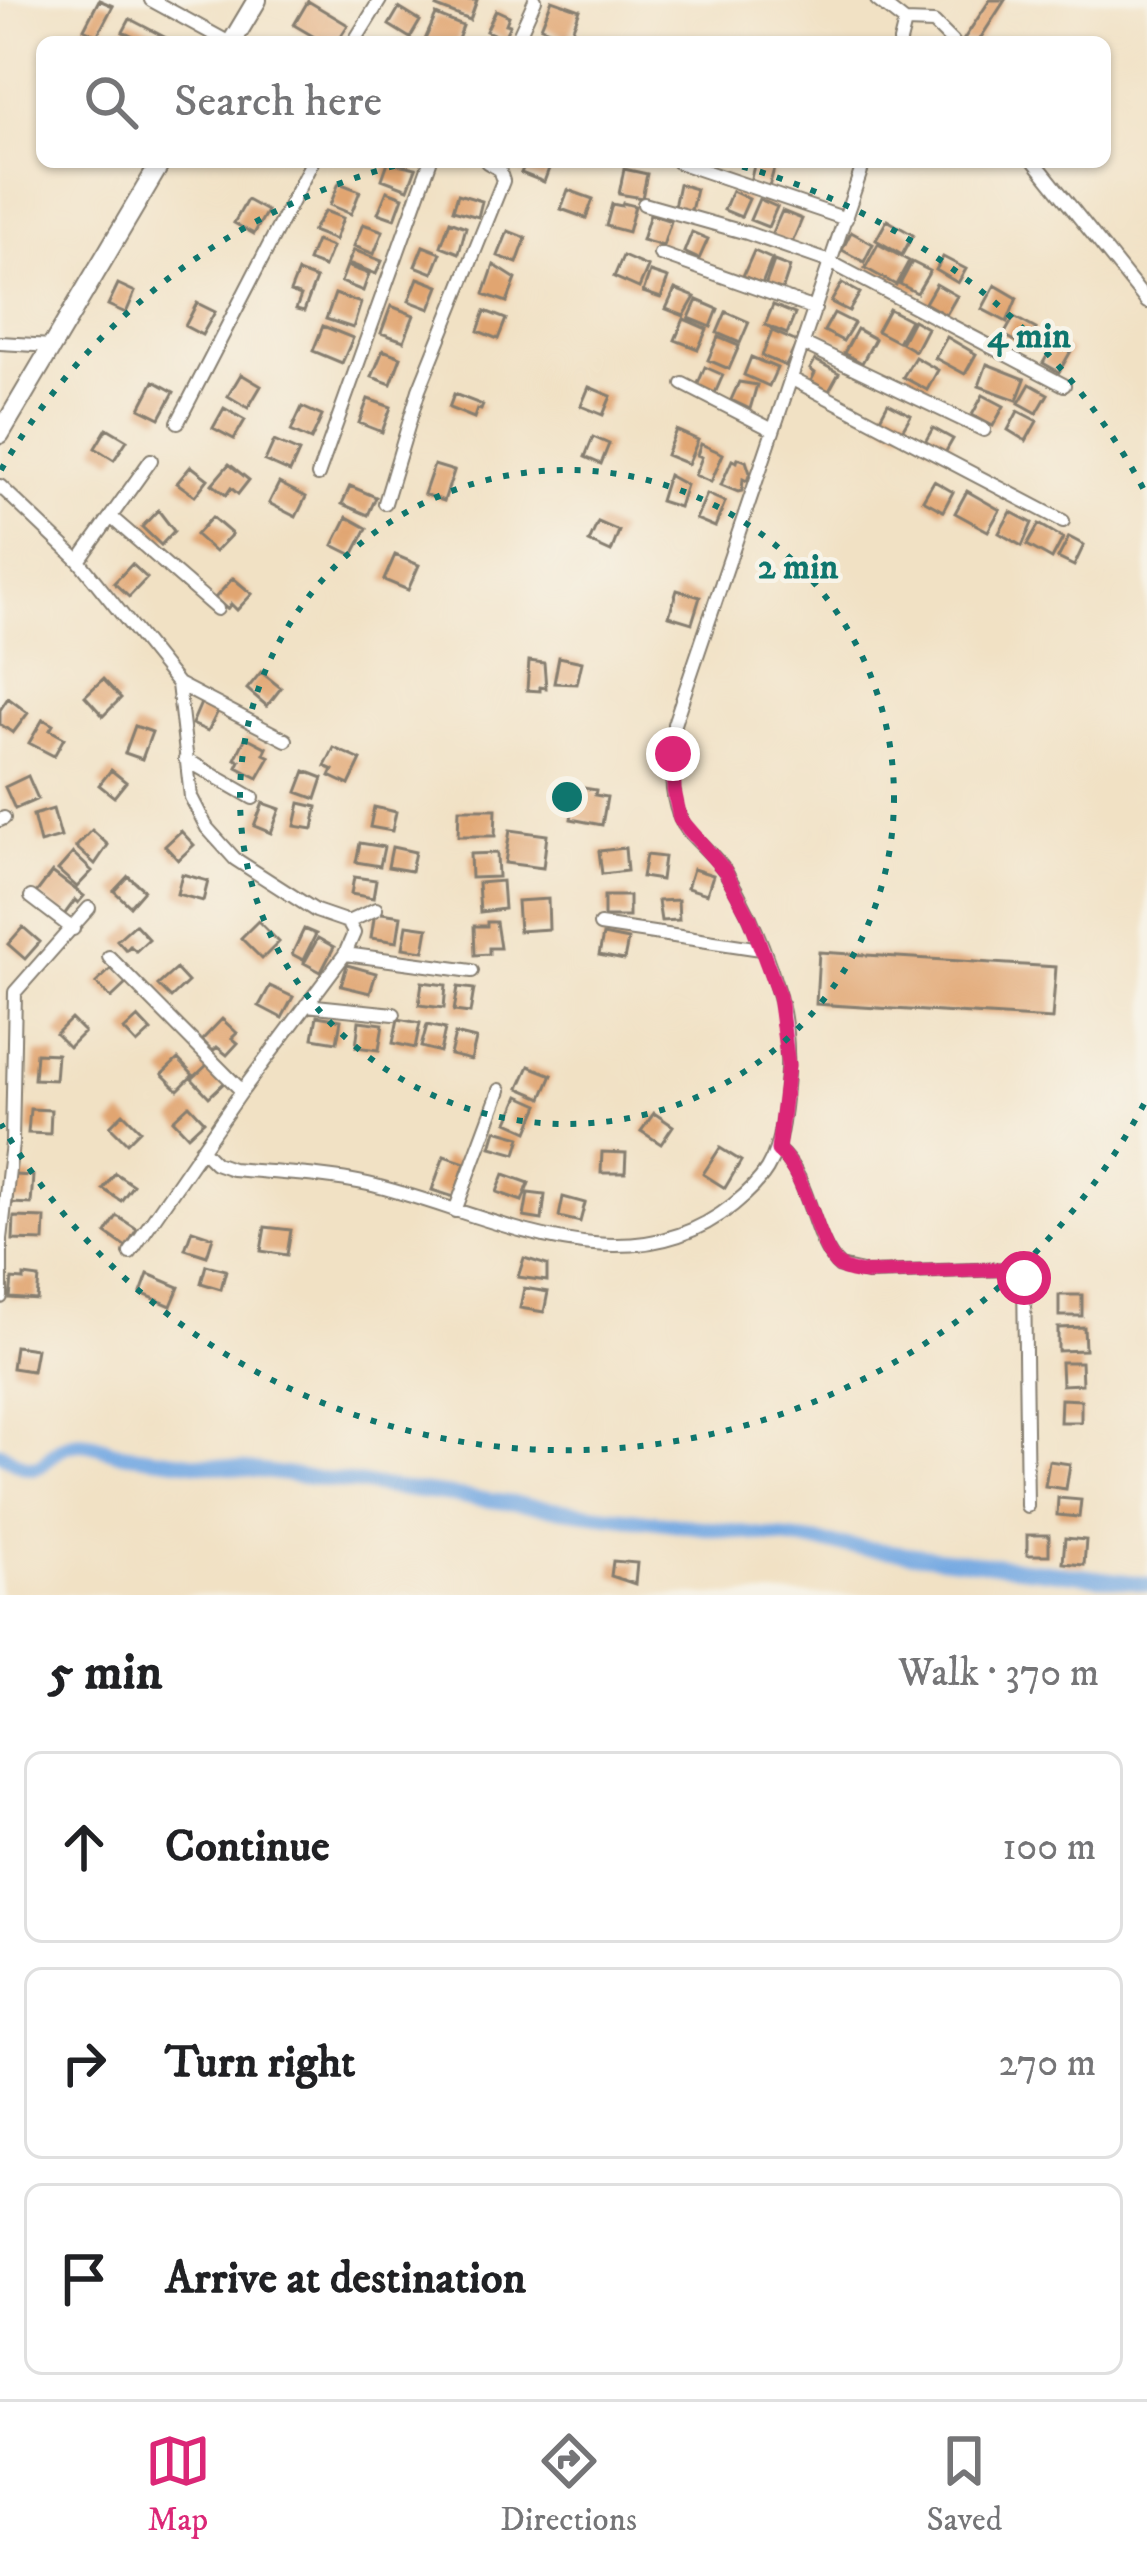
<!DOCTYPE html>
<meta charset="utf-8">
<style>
body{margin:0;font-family:"IM FELL DW Pica",serif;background:#f6f6f6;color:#202124}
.stop{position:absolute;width:36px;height:36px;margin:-27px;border:9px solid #db2777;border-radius:50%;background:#fff}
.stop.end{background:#db2777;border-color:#fff;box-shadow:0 3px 12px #0008}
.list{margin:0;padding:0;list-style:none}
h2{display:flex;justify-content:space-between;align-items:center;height:156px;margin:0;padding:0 48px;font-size:51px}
h2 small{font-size:39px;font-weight:400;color:#757577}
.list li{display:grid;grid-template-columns:78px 1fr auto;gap:36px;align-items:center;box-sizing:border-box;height:192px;margin:0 24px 24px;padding:0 24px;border:3px solid #e0e0e0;border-radius:18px}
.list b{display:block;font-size:45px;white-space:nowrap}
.list em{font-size:39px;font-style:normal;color:#757577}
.icon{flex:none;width:66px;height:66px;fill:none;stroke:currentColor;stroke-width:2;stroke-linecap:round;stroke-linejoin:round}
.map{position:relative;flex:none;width:1147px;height:1595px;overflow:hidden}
.search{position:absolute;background:#fff;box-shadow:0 3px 9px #0004;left:36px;right:36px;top:36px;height:132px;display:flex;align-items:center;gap:30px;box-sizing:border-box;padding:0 42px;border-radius:18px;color:#757577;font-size:45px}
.sheet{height:804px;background:#fff}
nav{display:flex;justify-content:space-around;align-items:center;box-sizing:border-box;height:168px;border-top:3px solid #e0e0e0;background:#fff;font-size:33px;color:#757577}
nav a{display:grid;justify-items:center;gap:6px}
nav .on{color:#db2777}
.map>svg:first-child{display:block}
</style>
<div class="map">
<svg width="1147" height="1595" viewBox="0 0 1147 1595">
<rect width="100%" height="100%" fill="#f7f3e8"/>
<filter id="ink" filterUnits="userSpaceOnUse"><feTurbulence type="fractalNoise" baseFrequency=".00833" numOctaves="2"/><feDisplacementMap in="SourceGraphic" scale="24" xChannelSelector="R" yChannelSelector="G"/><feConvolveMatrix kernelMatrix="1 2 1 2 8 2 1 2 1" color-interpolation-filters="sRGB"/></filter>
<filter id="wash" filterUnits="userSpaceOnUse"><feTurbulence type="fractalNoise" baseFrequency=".004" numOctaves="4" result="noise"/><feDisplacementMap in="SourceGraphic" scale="48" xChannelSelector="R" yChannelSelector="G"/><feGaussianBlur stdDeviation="2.7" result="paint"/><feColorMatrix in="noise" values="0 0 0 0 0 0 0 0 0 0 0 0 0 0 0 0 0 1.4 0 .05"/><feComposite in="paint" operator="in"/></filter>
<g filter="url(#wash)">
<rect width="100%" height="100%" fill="#f1e1c4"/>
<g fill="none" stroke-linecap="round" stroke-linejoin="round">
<path stroke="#75a9e2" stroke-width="15" d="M0,1452C53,1489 37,1448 77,1443C91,1441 110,1451 125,1454L1147,1584"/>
</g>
<g id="blocks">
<path fill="#e1a571" d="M99,0L113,6L97,36L84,29Z
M439,0H477L470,20L437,7Z
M552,0L580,10L569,38L541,27Z
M990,0H1005L978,42H962Z
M308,1L348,25L337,42H323L294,25Z
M399,8L420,21L410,38L389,25Z
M496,10L509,16L506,24L510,25L506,33L512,35L509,41L486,31Z
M436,15L463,26L457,42H424Z
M130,19L174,42H144L123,32Z
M388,162L416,168L408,189L382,179Z
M526,162L551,163L544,182L521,173Z
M755,162H776L769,187L750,182Z
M624,169L647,174L642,198L619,194Z
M339,183L360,191L351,214L330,205Z
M679,184L696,189L691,211L674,207Z
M568,190L593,199L586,218L561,209Z
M387,191L403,197L395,219L378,213Z
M732,191L749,199L741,217L724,210Z
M458,194L482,201L478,217L453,210Z
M759,199L777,207L768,227L750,220Z
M247,200L267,211L254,234L234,223Z
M623,203L635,206L628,232L606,226L612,204L622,206Z
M325,211L343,218L335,240L312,231Z
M782,211L802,219L791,245L771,236Z
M650,214L671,221L663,246L642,240Z
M887,220L913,235L902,255L876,240Z
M450,221L466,227L459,253L441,246Z
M363,224L383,231L374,254L354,246Z
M508,231L526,238L517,263L498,256Z
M692,232L708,239L699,259L684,252Z
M851,232L873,244L864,262L842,250Z
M316,241L332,247L324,267L308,261Z
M878,244L909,261L896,285L865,268Z
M423,246L441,253L433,273L415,266Z
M354,250L382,261L376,274L348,263Z
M754,251L772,259L762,284L743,276Z
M623,256L648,267L639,288L614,277Z
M943,257L966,269L958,283L936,270Z
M774,261L790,267L782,291L765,286Z
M912,262L930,271L917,293L900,284Z
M494,265L516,279L507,302L484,294Z
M347,266L369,274L363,291L341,282Z
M298,272L316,279L304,311L296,309L301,296L290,292Z
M650,272L668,278L661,298L643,292Z
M418,278L439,286L430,309L409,301Z
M842,283L860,293L849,311L831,302Z
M118,284L135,292L126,313L108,305Z
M936,284L957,296L946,315L925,303Z
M995,285L1017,298L1007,322L982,309Z
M675,289L695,297L684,316L666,309Z
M335,294L361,303L353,328L326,319Z
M697,300L718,309L711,327L689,318Z
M197,303L215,312L202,335L185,326Z
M773,305L795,314L787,334L765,325Z
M391,306L414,315L404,341L381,333Z
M889,309L910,320L898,342L877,331Z
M485,311L506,319L498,339L478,331Z
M726,312L749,322L740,343L717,333Z
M834,313L854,323L843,341L824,331Z
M1014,317L1036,329L1026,347L1004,335Z
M684,319L707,329L698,349L675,340Z
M913,320L927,328L915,351L901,343Z
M323,326L353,338L342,363L313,351Z
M857,329L875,339L862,363L844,353Z
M772,331L797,342L786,366L762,356Z
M718,337L739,346L729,369L708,360Z
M947,337L976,354L965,374L935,358Z
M1055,342L1071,351L1059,372L1043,363Z
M383,350L401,357L391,384L372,377Z
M751,357L777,368L769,386L744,375Z
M915,357L938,370L927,390L903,377Z
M815,360L839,373L829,391L811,381L815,373L810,369Z
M987,364L1025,379L1017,400L979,386Z
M705,367L723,375L715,393L697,386Z
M241,374L261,386L248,408L228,396Z
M154,381L174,392L160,418L140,408Z
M739,382L757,385L750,409L731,400Z
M1030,384L1048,394L1037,413L1019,403Z
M589,387L611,396L603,415L581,406Z
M454,394L483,405L481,410L477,409L474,418L449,408Z
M983,395L1004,406L993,426L972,415Z
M368,399L391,407L382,432L359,423Z
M888,403L911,415L901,432L879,420Z
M302,407L322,416L311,440L291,431Z
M224,408L245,420L234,439L213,428Z
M1018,411L1037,421L1026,441L1008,430Z
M107,428L127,440L114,460L95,448Z
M933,428L953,439L945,453L925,442Z
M676,430L698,440L688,464L666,455Z
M593,437L609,444L601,464L585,457Z
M274,441L299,452L290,472L265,461Z
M701,444L723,454L711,482L695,475L702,457L697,455Z
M738,458L746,461L750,473L747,481L743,479L742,491L738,492L721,485L732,460L737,462Z
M229,464L249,480L238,494L231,488L226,495L212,484Z
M434,465L454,471L444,501L424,494Z
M191,466L208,479L195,496L177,483Z
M668,475L686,485L679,507L660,501Z
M934,481L953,492L943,511L923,500Z
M279,483L306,497L296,517L269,503Z
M350,486L376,497L368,515L342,504Z
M967,491L1000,510L988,531L955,513Z
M707,494L725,502L715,527L696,519Z
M158,510L174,531L161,545L142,527Z
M1011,512L1032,523L1022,546L999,533Z
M212,517L232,534L215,552L196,535Z
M347,517L367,528L353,555L333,545Z
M598,522L619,531L611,552L589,542Z
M1039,524L1063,538L1052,559L1027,545Z
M1069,537L1084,545L1074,566L1058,558Z
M395,555L419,565L408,590L384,580Z
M132,564L147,578L129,597L114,583Z
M233,578L252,594L237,610L231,604L227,609L215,598Z
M677,590L700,597L692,623L669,616Z
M559,657L582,662L577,684L554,683Z
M529,661L544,663L546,688L540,687V691L527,690Z
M261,672L281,688L267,706L247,689Z
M103,679L121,698L103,716L85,696Z
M8,698L28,713L13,733L0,724V710Z
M201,703L218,711L208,731L192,724Z
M43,719L53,725L50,730L64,738L54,756L29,743Z
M135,726L152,732L142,759L125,753Z
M246,737L267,748L264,754L270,757L258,778L237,767L240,761L235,759Z
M334,748L361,760L349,785L330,776L333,770L325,766Z
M111,770L126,782L114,797L99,785Z
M305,771L323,778L316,799L297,792Z
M28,776L38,799L15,809L5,787Z
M577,787L596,790L595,795L607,797L602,825L571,819Z
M263,803L280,809L271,833L254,826Z
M300,803L317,807L313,829L295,826Z
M374,807L396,812L392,831L370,827Z
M53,809L61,837L40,843L33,815Z
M459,809H496L495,836H458Z
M92,830L108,845L95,864L76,847Z
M510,830L547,835L543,868L505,863Z
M181,831L194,845L178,860L165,846Z
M360,843L384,847L380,866L356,862Z
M392,847L415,852L411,871L388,867Z
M625,848L627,871L602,874L599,851Z
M73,853L92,871L77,887L58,870Z
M497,853L498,877L471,878L470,854Z
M646,855L664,857L661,880L642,877Z
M693,869L713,875L707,894L687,888Z
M52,872L84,896L78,903L75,900L64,915L36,893Z
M182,874L208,881L203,901L177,894Z
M128,876L144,890L130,906L114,891Z
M354,877L376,880L373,898L351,894Z
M502,881L504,909L480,912L478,883Z
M604,896H629V917H604Z
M548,899L549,929L519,931L517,901Z
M678,900L679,920L661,921L658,901Z
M375,912L401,916L397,942L371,938Z
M258,921L279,942L262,959L241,938Z
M487,922H496L500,948H489V954L475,955L474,926H487Z
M135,924L149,939L136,951L130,946L126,950L117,940Z
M407,925L428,928L424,951L403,948Z
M23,927L40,942L25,959L8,944Z
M304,929L316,934L303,960L292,954Z
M603,935L628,940L624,960L599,955Z
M318,938L334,947L321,972L304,963Z
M819,952L1056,967L1052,1019L816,1004Z
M347,965L376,973L370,993L341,986Z
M113,967L128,982L111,998L96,983Z
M176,969L188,982L171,998L158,985Z
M422,982L446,985L444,1008L419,1005Z
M270,986L293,997L282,1018L259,1006Z
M458,987L474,989L470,1013L454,1011Z
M317,1016L341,1020L337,1042L313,1038Z
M138,1017L151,1031L137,1044L124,1030Z
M71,1019L84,1032L69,1047L56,1034Z
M222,1019L237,1033L232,1038L238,1043L227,1055L217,1047L213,1051L202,1040Z
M398,1019L420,1023L415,1048L393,1043Z
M359,1021L383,1024L379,1050L356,1047Z
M427,1025L445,1029L440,1052L421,1047Z
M455,1034L476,1039L471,1060L450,1055Z
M36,1053L57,1054L55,1080L34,1079Z
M178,1059L193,1075L178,1090L162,1074Z
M208,1064L225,1082L209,1097L192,1079Z
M529,1066L552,1075L542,1098L519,1088Z
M519,1096L539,1105L528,1131L508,1122Z
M189,1105L204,1121L188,1136L173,1120Z
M30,1109L51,1110L50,1134L28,1133Z
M123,1113L140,1130L127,1143L110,1126Z
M654,1113L673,1126L661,1144L641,1131Z
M496,1130L521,1137L516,1154L491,1147Z
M720,1148L741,1161L725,1188L703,1174Z
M602,1152L626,1153L625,1173H601Z
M444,1156L465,1163L454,1197L432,1190Z
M115,1173L133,1185L121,1201L103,1189Z
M504,1174L529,1183L522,1201L497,1192Z
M14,1175L33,1176L31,1204L12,1203Z
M528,1193L545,1195L542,1220L524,1217Z
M563,1197L585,1203L580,1222L559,1217Z
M117,1216L137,1229L126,1247L106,1233Z
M14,1217L45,1218L44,1241L13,1240Z
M265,1227L291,1230L287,1255L261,1251Z
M192,1230L213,1237L207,1256L185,1249Z
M524,1258L547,1265V1281L518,1277Z
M206,1265L226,1270L221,1289L201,1283Z
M148,1274L179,1287L171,1306L141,1293Z
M24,1276L39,1278L37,1300L10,1298L12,1279L24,1280Z
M524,1288L548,1292L544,1312L520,1308Z
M1059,1295H1082V1316H1059Z
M1084,1327L1085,1350L1058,1351V1328Z
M15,1346L36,1349L32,1371L12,1368Z
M1061,1362H1081L1082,1384L1062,1385Z
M1061,1399L1081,1400V1422H1060Z
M1049,1461L1070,1464L1066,1489L1045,1486Z
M1058,1498L1081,1500L1079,1517L1057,1515Z
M1027,1535H1049V1555H1027Z
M1065,1538L1086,1540L1084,1565L1063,1563Z
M613,1561L637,1563L635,1584L611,1576Z"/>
</g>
</g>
<g filter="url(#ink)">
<use href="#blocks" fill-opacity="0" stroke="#867e70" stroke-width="3"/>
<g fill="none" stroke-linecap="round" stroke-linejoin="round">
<defs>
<path id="minor" d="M151,0L228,42
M877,0L905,22L934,23L953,42
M354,42L380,0
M516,42L535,0
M900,42L905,22
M678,162L846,219
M1035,162L1147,302
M644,204L747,233L830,262L1064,385
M660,254L815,309
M0,343L52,346
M804,344L984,430
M792,379L1063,521
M683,384L773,430
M178,422L312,162
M318,475L430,162
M0,486L79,561L178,684L191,797L207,828L235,859L316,911L348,922
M385,503L419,390L503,181L499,169L487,162
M112,518L217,609
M79,561L151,460
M178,684L286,740
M185,759L253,798
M0,820L4,818
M31,897L73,929
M348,922L376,909
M600,925L761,949
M345,954L472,971
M109,957L242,1091
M306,1005L394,1014
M201,1149L215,1163L232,1169C277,1173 323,1174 368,1184C485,1211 623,1294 733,1205C764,1180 776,1162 782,1123C788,1081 791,1037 779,996C767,954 748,908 725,871C712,850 687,837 679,815C668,787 673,753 674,724L864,162
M778,1150C813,1180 810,1239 840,1267L867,1273L1011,1269L1024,1278L1027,1506
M455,1211L500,1090
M130,1253L242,1091L345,954L354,933L348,922
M1,1297V1239L12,1143L15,992L89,908"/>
<path id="secondary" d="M232,42L257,0
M0,434L161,162"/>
</defs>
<use href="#minor" stroke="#867e70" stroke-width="16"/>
<use href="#secondary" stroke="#867e70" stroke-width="22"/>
<use href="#minor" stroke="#fff" stroke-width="12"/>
<use href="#secondary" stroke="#fff" stroke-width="18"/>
</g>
</g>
<g fill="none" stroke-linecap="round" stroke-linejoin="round" filter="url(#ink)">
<path stroke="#db2777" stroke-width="15" d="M673,754L674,790L680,819L725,871L750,918L779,996L788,1065L778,1150C809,1177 818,1251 839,1266C848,1272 857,1272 867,1273L1012,1269L1024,1278"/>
</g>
<g fill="none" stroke="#0f766e" stroke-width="6" stroke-dasharray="6 12">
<circle cx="567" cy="797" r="327"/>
<path d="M1144 1104A654 654 0 0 1 1 1124M1 470A654 654 0 0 1 409 162M725 162A654 654 0 0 1 1144 490"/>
</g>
<circle cx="567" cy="797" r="18" fill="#0f766e" stroke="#f7f3e8" stroke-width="6"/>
<g font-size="36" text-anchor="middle" font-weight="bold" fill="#0f766e" stroke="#f7f3e8" stroke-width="9" stroke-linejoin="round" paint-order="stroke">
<text x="1029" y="347">4 min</text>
<text x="798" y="578">2 min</text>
</g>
</svg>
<div class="stop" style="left:1024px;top:1278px"></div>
<div class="stop end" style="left:673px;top:754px"></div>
<div class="search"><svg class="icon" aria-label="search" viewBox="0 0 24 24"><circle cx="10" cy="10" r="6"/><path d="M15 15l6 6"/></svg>Search here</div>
</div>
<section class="sheet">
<h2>5 min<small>Walk · 370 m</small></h2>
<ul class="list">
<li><svg class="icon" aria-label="ahead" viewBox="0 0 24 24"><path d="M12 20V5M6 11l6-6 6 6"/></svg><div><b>Continue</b></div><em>100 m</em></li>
<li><svg class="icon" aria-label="right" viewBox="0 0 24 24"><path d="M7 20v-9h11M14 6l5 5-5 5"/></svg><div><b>Turn right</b></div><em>270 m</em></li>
<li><svg class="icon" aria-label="arrive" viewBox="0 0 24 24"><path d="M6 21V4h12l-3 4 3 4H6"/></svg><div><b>Arrive at destination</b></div></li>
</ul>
</section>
<nav>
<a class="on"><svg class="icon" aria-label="map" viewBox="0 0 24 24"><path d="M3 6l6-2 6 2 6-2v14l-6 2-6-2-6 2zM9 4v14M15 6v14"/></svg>Map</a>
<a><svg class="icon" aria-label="directions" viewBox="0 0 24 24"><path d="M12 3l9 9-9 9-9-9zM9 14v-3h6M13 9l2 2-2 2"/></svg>Directions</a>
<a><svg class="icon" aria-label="saved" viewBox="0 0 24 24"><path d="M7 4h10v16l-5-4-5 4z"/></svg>Saved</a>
</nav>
